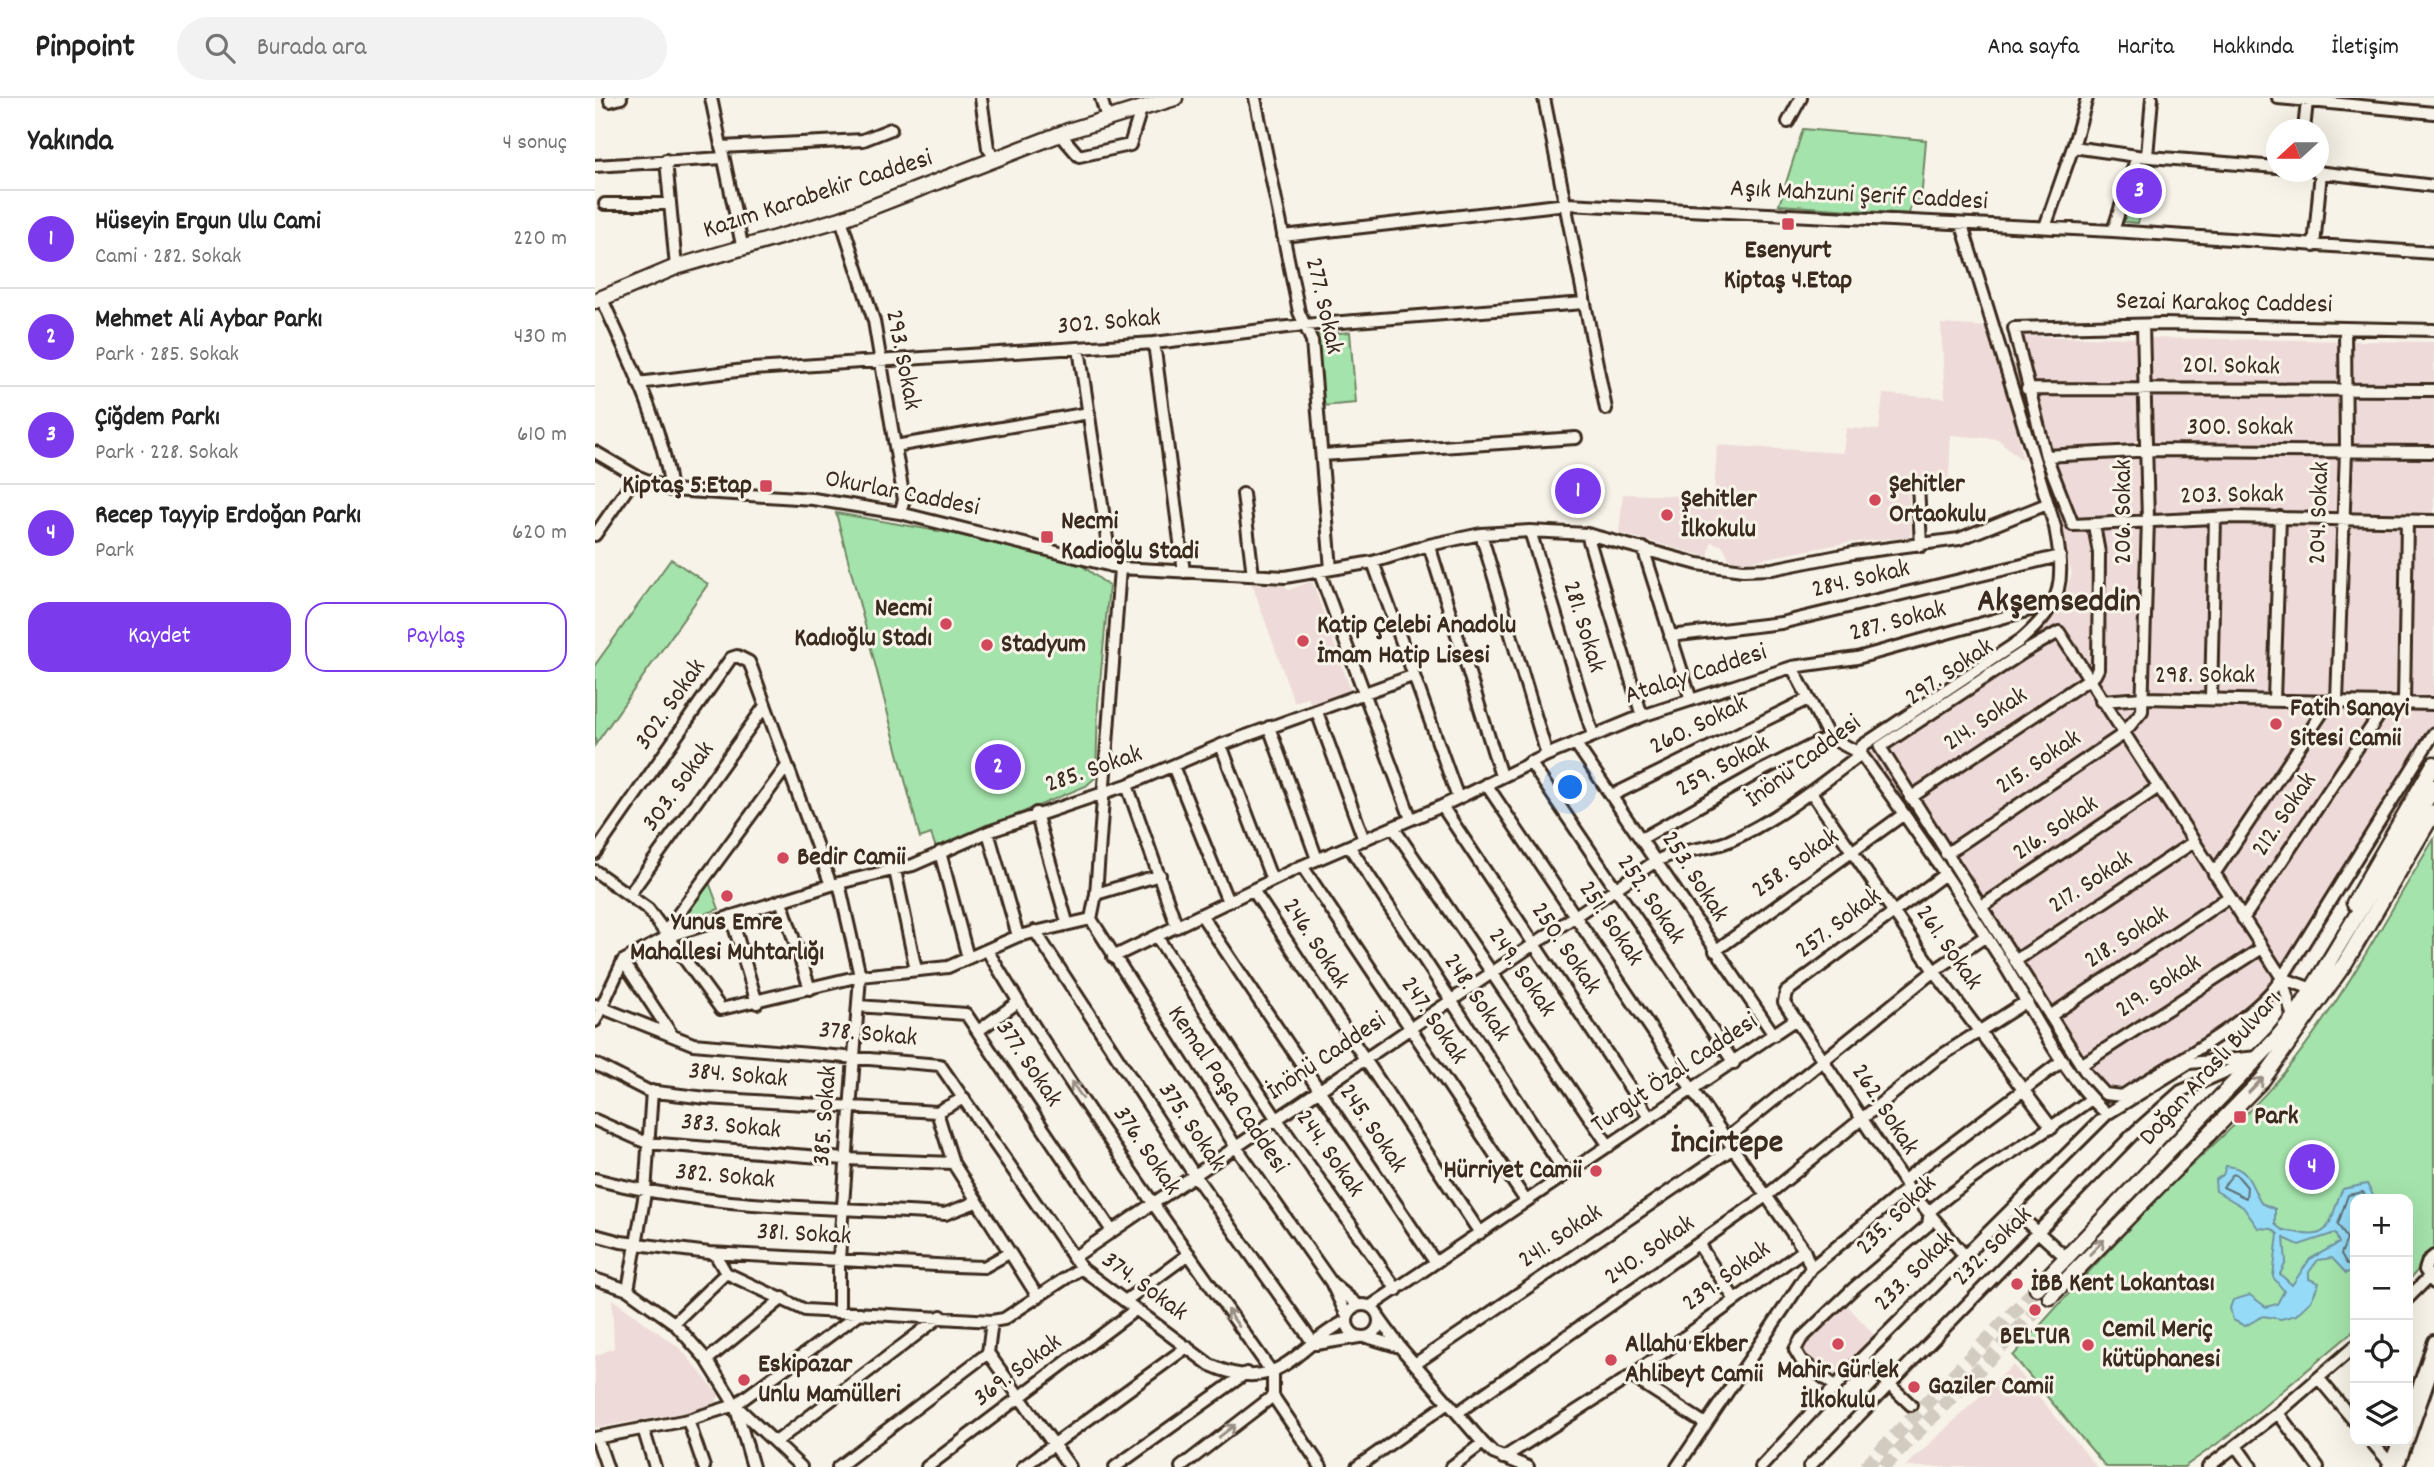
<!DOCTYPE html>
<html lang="tr">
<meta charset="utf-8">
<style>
body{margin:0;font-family:Dekko,sans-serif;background:#f2f2f2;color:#222}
.controls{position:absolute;right:21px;bottom:21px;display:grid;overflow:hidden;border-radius:14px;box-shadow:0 7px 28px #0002}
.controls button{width:63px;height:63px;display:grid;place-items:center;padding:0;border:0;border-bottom:2px solid #e0e0e0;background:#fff;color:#222;font:35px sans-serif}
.compass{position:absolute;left:1671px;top:21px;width:63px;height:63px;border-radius:50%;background:#fff;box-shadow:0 7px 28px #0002;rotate:249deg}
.you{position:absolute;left:976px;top:690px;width:24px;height:24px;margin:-18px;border:5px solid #fff;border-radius:50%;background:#1a73e8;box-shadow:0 0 0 10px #1a73e833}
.badge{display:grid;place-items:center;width:46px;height:46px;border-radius:50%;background:#7c3aed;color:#fff;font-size:23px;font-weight:700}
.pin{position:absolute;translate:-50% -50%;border:4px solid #fff;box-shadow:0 2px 7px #0006}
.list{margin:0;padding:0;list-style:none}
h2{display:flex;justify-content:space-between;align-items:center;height:91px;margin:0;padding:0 28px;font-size:30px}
h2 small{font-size:23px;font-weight:400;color:#767676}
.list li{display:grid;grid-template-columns:46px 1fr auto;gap:21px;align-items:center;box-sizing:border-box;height:98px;padding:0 28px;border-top:2px solid #e0e0e0}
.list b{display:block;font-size:26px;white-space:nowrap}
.list p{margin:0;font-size:23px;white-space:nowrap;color:#767676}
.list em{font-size:23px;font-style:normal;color:#767676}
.actions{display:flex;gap:14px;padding:21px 28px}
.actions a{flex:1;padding:16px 0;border:2px solid #7c3aed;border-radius:21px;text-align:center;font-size:24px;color:#7c3aed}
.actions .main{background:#7c3aed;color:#fff}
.icon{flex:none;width:38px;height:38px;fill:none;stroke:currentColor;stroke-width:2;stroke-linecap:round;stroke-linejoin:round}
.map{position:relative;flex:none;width:1839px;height:1369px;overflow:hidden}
header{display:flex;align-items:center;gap:42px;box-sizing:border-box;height:98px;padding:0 35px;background:#fff;border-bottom:2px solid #e0e0e0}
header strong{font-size:33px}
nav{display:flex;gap:38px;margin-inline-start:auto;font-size:24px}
.search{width:490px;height:63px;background:#f2f2f2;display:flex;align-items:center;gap:18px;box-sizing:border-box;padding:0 24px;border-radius:38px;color:#767676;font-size:26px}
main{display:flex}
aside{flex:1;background:#fff}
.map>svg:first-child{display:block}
</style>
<header>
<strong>Pinpoint</strong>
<div class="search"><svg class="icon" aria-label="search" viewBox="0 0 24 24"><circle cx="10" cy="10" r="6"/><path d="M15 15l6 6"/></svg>Burada ara</div>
<nav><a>Ana sayfa</a><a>Harita</a><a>Hakkında</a><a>İletişim</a></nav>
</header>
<main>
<aside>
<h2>Yakında<small>4 sonuç</small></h2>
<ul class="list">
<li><span class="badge">1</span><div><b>Hüseyin Ergun Ulu Cami</b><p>Cami · 282. Sokak</p></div><em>220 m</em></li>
<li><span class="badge">2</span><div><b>Mehmet Ali Aybar Parkı</b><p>Park · 285. Sokak</p></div><em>430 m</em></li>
<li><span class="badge">3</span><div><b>Çiğdem Parkı</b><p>Park · 228. Sokak</p></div><em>610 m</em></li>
<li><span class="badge">4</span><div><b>Recep Tayyip Erdoğan Parkı</b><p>Park</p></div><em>620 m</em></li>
</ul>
<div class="actions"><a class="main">Kaydet</a><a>Paylaş</a></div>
</aside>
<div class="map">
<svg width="1839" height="1369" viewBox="0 0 1839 1369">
<rect width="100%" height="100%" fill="#f7f3e8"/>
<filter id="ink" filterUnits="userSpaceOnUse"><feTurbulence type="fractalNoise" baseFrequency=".0143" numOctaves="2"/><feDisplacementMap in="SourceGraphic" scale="14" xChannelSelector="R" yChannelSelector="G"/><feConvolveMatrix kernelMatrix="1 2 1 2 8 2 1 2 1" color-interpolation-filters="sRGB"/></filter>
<g filter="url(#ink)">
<path fill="#eedbd9" d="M1346,226L1394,229L1414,296L1428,363L1403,341L1356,337L1353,392H1313L1316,436L1313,439L1251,445L1151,464L1135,462L1128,448L1116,444L1113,459L1024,435L1028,396L1119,399L1122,347L1248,355L1251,330L1284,332L1288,296L1350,300Z
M1415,238L1839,244V645L1682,908L1521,1005L1497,992L1274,655L1428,548L1465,512L1477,475L1442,359Z
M717,483L756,593L717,607L713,600L699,604L657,486L689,487L693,492Z
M17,1201L86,1251L124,1297L119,1309L0,1330V1258L19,1250Z
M1250,1205L1281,1239L1240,1277L1206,1253Z
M1418,1267L1502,1369H1310L1362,1320Z"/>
<path fill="#a4e3ab" stroke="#708664" stroke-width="2" d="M1208,31L1331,42L1326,104L1317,102L1314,116L1184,107Z
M1545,65L1561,66L1543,125L1529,124L1526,120Z
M755,234L761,305L727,308L721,237Z
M241,415L360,436L485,466L514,488L503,606L501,679L491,688L341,750L336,736L325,740Z
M76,461L113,486L0,647V567Z
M1839,741V1151L1813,1184V1101H1760V1232L1636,1336L1589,1369H1511L1418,1258C1470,1199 1522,1142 1577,1086C1619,1045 1664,1008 1700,961C1753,893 1794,814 1839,741Z
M114,784L124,811L85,825Z"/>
<path fill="#95dbf7" stroke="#7194a0" stroke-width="2" fill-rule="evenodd" d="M1631,1068C1655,1069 1656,1089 1666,1105L1680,1111V1126C1688,1135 1693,1132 1704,1135C1742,1144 1735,1111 1748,1091L1772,1086L1780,1101H1760V1172L1751,1175L1737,1160L1723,1162L1714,1174V1181L1724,1185L1716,1203L1701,1217L1686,1221L1668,1218L1650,1228L1638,1222L1635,1210L1638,1202L1655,1197L1671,1209L1682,1206L1689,1193L1678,1179L1683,1136L1677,1131L1663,1130L1648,1109L1621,1093L1620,1082L1628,1077ZM1740,1135L1744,1145L1715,1161L1697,1187L1685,1176L1691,1164L1689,1140L1704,1147Z"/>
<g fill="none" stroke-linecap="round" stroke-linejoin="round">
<path stroke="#5f7175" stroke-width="2" d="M1641,1076L1652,1089L1651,1100L1628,1089L1637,1077Z
M1760,1166H1752L1746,1156L1752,1141L1743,1126L1753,1097L1768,1094L1773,1101"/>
<path stroke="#d1cbc0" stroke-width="14" stroke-dasharray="14 7" stroke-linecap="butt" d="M1270,1369L1442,1190
M1288,1369L1455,1199"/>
<defs>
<path id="minor" d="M15,0V3L26,0
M116,0L147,147
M386,0L393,50L402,62
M506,0L512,20
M660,0L704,214L717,243L736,471
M949,0L1011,311
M1492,0L1478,49L1542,58L1682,69
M1683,0L1839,15
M1193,24L1206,0
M1709,32L1712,3
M465,36L484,58L535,47L546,11
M126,49L268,42L296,31
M1552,58L1557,0
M71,62L81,169
M0,68L128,60
M1722,74L1839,88
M10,106H73
M246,121L279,223L309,402L305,415
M1450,129L1478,49
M1518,133L1542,58
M688,138L972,106L1518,133L1839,155
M1719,148L1726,74
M7,201C34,262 67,325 76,392
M1839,232L1568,226L1419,230L1451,358L1478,427L1638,419L1839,423
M559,245L589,474
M484,250L516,468
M43,285L158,271L559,245L709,227L989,205
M1432,291L1839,292
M300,348L494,315
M0,354L41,378L76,392L218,401L305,415L525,470L690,479L778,464L834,447L886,436L935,433L992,436L1103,466L1148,472L1177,471L1258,455L1364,441L1452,406
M727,357L981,340
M1451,358L1558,352L1839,354
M1323,386L1326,448
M648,396L658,477
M935,433L998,637
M886,436L952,657
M992,436L1047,618
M0,437L41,378
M834,447L906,678
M1048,450L1096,602
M778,464L863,700
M724,473L816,721
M1075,538L1186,525L1465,458
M1197,569L1234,639L1266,656C1315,723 1362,792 1407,863C1438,913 1467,976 1512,1016
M1616,601L1620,420
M1679,602L1685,419
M1506,603L1549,600L1839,606
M1742,603L1751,353L1750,230
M1809,604L1812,423
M722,614L769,742
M674,629L722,761
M981,646L1179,937
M626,647L677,782
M935,664L1139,965
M578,668L633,804
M891,686L1098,993L1209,1152L1216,1170
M532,687L582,829
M1216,694L1339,873L1457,1030
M1016,698L1213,601
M1315,700L1500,577L1503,571L1504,455L1499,427
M847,708L1055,1020
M441,715L472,824
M798,729L1014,1048
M393,734L423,838
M1046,741L1166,673L1234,639
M754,748L971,1076
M345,754L373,860
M0,755L136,560L142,558L154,564L157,571L236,787
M1351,756L1527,637L1547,613L1553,422L1548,227
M707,768L931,1103
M300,772L321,872
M0,773L53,811L126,911L265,878L353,869L423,838L496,821
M1350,776L1191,894L1189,904L1313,1090L1369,1157
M1619,776L1735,603
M244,785L265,878L244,1161V1214
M658,792L885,1135
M501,796L565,777
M34,797L170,608
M186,802L215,891
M1386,809L1562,690
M136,818L162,905
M607,818L840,1164
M496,821L641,1049L736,1184L752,1218
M496,821L501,796L525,470
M1648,821L1793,604
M71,833L192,668
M440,833L600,1078L719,1246
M562,839L681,1020L802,1192
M392,852C479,998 580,1136 678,1276V1298L726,1369
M1120,853L1309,716
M518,859L707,768L847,708L952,657L1047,618L1197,569L1262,560L1460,505
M28,863L77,937
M1420,863L1597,745
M1687,880L1717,891
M0,907L98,946L345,967L486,1170L615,1267C686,1299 699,1248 751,1223
M263,908L371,916L517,1133
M1455,918L1634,799
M1698,920L1687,880L1464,534L1429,554L1285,649L1492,976L1510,996L1527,998C1575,966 1656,926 1687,880L1839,635
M0,923L28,863L74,838L236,787L318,767L393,734L532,687L626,647L817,578
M383,933L423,904
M0,966L53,993L111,1000L342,1014L369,1000
M1486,967L1667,850
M342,1014L358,1065L443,1199
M0,1022L52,1045L250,1061L358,1065
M1132,1040L1339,873L1391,838
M0,1081C114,1111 233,1109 350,1116L381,1104
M1308,1083L1468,962
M1417,1111L1465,1154
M0,1137L26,1144L114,1155L360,1168L389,1169L414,1155
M1104,1147L1140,1202
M120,1156L131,1175L210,1212L397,1223L409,1221L486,1170
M1839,1158L1833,1163L1830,1172L1839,1185
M478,1160L1061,763C1086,750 1110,753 1134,743C1182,722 1225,687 1266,656L1267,648L1426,542C1469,504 1470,483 1460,429L1367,127
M0,1181L33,1192L79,1225L112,1262L140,1307L206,1369
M738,1186L763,1207
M33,1192L50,1095L57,993
M1813,1200L1833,1180
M530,1203L594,1156
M752 1223a16 16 0 1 1 32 0a16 16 0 1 1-32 0Z
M776,1208L1201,921
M784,1220L805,1249L888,1345L898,1355L933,1369
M397,1223L393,1255L475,1369
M79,1225L131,1175
M772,1239L805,1249
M721,1246L764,1239
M1267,1260L1316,1307
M112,1262L188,1200
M820,1266L1138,1050
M1036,1278L1109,1325
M1725,1282L1760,1324
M1241,1289L1206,1262L1200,1252L1206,1241L1259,1190L1333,1127L1335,1113C1385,1070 1443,1041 1496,1001
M140,1307L158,1369
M862,1315L1171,1098L1341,961L1432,903
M1683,1315L1723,1369
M1813,1319L1839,1243
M93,1322L109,1369
M48,1330L60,1369
M0,1340L93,1322L140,1307L265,1215
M2,1340L12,1369
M1813,1342L1839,1267
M182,1343L346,1218
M1776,1343L1795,1365
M1641,1348L1656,1369
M908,1360L1036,1278L1209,1152
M243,1369L393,1255
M332,1369L540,1212
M428,1369L592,1249
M520,1369L651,1275
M586,1369L678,1298
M762,1369L853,1305
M856,1369L888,1345
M1082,1369L1216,1170L1313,1090
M1166,1369L1267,1260L1512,1016L1594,965L1664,959
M1214,1369L1540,1034L1586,993L1653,964
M1613,1369L1683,1315L1760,1248
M1793,1369L1804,1343
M1803,1369L1812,1343"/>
<path id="major" d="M0,203L81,169L246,121L473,33L580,0
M1759,805L1839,666
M1442,1190L1682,940L1704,913L1839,689
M1455,1199L1668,981L1750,865L1839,714"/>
</defs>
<use href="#minor" stroke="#3b2a1e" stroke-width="16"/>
<use href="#major" stroke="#3b2a1e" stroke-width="19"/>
<use href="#minor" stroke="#f7f3e8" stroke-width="10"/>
<use href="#major" stroke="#f7f3e8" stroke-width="14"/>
</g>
<defs><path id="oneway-shaft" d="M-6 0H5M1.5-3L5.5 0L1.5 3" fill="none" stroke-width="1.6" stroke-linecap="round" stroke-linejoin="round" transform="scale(1.75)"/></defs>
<g stroke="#998e83">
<use href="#oneway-shaft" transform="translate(1661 987) rotate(-46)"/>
<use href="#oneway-shaft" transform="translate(482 992) rotate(-124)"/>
<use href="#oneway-shaft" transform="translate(1502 1149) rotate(-46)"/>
<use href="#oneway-shaft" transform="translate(638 1220) rotate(-125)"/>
<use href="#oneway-shaft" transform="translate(632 1333) rotate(-38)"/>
</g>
</g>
<g fill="#d1495b" stroke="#f7f3e8" stroke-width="2.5">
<rect x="1186" y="119" width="14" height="14" rx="3.5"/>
<rect x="164" y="381" width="14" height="14" rx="3.5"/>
<circle cx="1280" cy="402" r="7"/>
<circle cx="1072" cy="417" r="7"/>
<rect x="445" y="432" width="14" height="14" rx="3.5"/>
<circle cx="351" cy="526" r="7"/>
<circle cx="708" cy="543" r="7"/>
<circle cx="392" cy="547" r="7"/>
<circle cx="1681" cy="626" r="7"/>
<circle cx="188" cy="760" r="7"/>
<circle cx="132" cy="798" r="7"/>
<rect x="1638" y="1012" width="14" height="14" rx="3.5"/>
<circle cx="1001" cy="1073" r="7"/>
<circle cx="1422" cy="1186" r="7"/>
<circle cx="1440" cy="1212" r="7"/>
<circle cx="1243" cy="1246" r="7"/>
<circle cx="1493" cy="1247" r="7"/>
<circle cx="1016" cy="1262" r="7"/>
<circle cx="149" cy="1282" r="7"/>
<circle cx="1319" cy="1289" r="7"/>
</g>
<g text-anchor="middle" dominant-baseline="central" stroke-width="6" stroke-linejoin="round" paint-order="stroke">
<g font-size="26" fill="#3b2a1e" stroke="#f7f3e8">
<text transform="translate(223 97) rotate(-18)">Kazım Karabekir Caddesi</text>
<text transform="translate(1264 98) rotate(3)">Aşık Mahzuni Şerif Caddesi</text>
<text transform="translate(1629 206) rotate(1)">Sezai Karakoç Caddesi</text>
<text transform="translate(728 208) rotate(77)">277. Sokak</text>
<text transform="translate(514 225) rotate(-5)">302. Sokak</text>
<text transform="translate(307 262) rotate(79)">293. Sokak</text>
<text transform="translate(1636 269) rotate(1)">201. Sokak</text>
<text x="1645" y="330">300. Sokak</text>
<text transform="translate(307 396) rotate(11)">Okurlar Caddesi</text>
<text transform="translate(1637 398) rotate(-1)">203. Sokak</text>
<text transform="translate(1529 414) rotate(-90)">206. Sokak</text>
<text transform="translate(1725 415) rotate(-88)">204. Sokak</text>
<text transform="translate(1266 482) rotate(-13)">284. Sokak</text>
<text transform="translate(1303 524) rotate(-15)">287. Sokak</text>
<text transform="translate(988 529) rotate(73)">281. Sokak</text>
<text transform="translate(1355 575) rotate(-34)">297. Sokak</text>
<text transform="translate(1101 577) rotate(-18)">Atalay Caddesi</text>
<text x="1610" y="578">298. Sokak</text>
<text transform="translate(76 607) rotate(-55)">302. Sokak</text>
<text transform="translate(1391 622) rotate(-34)">214. Sokak</text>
<text transform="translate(1104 628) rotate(-26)">260. Sokak</text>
<text transform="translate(1209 664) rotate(-37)">İnönü Caddesi</text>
<text transform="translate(1444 665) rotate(-34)">215. Sokak</text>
<text transform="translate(1128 669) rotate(-29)">259. Sokak</text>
<text transform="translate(499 672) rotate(-19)">285. Sokak</text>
<text transform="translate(84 689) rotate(-54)">303. Sokak</text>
<text transform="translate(1690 717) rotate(-56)">212. Sokak</text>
<text transform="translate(1461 731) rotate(-34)">216. Sokak</text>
<text transform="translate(1201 766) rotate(-36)">258. Sokak</text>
<text transform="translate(1099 779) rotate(57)">253. Sokak</text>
<text transform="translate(1496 785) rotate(-33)">217. Sokak</text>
<text transform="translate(1055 802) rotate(56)">252. Sokak</text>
<text transform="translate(1015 826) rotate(56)">251. Sokak</text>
<text transform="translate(1244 826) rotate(-37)">257. Sokak</text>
<text transform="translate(1532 840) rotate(-33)">218. Sokak</text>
<text transform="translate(720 846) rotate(57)">246. Sokak</text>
<text transform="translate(1353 850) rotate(55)">261. Sokak</text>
<text transform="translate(970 851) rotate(56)">250. Sokak</text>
<text transform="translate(926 875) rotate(56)">249. Sokak</text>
<text transform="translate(1564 889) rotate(-33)">219. Sokak</text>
<text transform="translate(881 900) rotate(56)">248. Sokak</text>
<text transform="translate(838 923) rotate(56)">247. Sokak</text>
<text transform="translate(273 937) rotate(5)">378. Sokak</text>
<text transform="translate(732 959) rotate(-34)">İnönü Caddesi</text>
<text transform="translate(433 966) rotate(56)">377. Sokak</text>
<text transform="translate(1616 971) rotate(-48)">Doğan Araslı Bulvarı</text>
<text transform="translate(1080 976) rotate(-34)">Turgut Özal Caddesi</text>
<text transform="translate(143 978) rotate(5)">384. Sokak</text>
<text transform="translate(632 992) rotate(56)">Kemal Paşa Caddesi</text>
<text transform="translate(1289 1012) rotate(57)">262. Sokak</text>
<text transform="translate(231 1018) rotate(-86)">385. Sokak</text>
<text transform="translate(136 1029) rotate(5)">383. Sokak</text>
<text transform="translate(596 1029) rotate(56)">375. Sokak</text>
<text transform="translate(777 1031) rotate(56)">245. Sokak</text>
<text transform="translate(551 1053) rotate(56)">376. Sokak</text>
<text transform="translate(734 1056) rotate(55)">244. Sokak</text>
<text transform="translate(130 1079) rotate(5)">382. Sokak</text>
<text transform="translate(1302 1118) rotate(-45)">235. Sokak</text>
<text transform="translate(209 1137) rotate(3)">381. Sokak</text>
<text transform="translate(966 1139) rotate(-34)">241. Sokak</text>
<text transform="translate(1398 1149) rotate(-45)">232. Sokak</text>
<text transform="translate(1055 1153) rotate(-35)">240. Sokak</text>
<text transform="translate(1320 1174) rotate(-45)">233. Sokak</text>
<text transform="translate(1132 1179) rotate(-36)">239. Sokak</text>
<text transform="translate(549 1189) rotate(36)">374. Sokak</text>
<text transform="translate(423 1273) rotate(-37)">369. Sokak</text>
</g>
<g font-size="26" font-weight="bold" fill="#3b2a1e" stroke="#f7f3e8" text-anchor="start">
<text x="1193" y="153" text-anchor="middle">Esenyurt<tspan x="1193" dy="30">Kiptaş 4.Etap</tspan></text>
<text x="1294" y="387">Şehitler<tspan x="1294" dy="30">Ortaokulu</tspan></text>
<text x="157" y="388" text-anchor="end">Kiptaş 5.Etap</text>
<text x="1086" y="402">Şehitler<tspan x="1086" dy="30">İlkokulu</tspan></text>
<text x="466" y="424">Necmi<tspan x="466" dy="30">Kadioğlu Stadi</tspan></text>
<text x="337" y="511" text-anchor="end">Necmi<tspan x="337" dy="30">Kadıoğlu Stadı</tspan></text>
<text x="722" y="528">Katip Çelebi Anadolu<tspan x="722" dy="30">İmam Hatip Lisesi</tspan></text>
<text x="406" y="547">Stadyum</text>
<text x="1695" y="611">Fatih Sanayi<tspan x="1695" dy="30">Sitesi Camii</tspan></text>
<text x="202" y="760">Bedir Camii</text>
<text x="132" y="825" text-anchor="middle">Yunus Emre<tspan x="132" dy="30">Mahallesi Muhtarlığı</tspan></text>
<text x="1659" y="1019">Park</text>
<text x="987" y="1073" text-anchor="end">Hürriyet Camii</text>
<text x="1436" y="1186">İBB Kent Lokantası</text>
<text x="1507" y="1232">Cemil Meriç<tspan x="1507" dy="30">kütüphanesi</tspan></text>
<text x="1440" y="1239" text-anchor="middle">BELTUR</text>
<text x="1030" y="1247">Allahu Ekber<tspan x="1030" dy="30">Ahlibeyt Camii</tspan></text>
<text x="163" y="1267">Eskipazar<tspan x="163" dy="30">Unlu Mamülleri</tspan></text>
<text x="1243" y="1273" text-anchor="middle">Mahir Gürlek<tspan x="1243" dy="30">İlkokulu</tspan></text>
<text x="1333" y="1289">Gaziler Camii</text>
</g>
<g font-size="33" font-weight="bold" fill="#3b2a1e" stroke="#f7f3e8">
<text x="1464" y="505">Akşemseddin</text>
<text x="1132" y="1046">İncirtepe</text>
</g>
</g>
</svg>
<div class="controls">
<button>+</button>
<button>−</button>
<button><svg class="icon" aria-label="locate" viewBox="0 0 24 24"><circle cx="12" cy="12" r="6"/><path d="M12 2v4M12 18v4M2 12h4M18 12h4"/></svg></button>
<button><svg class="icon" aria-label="layers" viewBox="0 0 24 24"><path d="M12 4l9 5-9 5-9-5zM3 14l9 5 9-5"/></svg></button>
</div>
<svg class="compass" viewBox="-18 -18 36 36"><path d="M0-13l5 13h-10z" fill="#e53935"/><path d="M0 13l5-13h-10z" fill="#767676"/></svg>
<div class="you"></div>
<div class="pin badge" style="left:983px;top:393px">1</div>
<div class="pin badge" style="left:403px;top:669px">2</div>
<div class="pin badge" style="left:1544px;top:93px">3</div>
<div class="pin badge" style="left:1717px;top:1069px">4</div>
</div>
</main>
